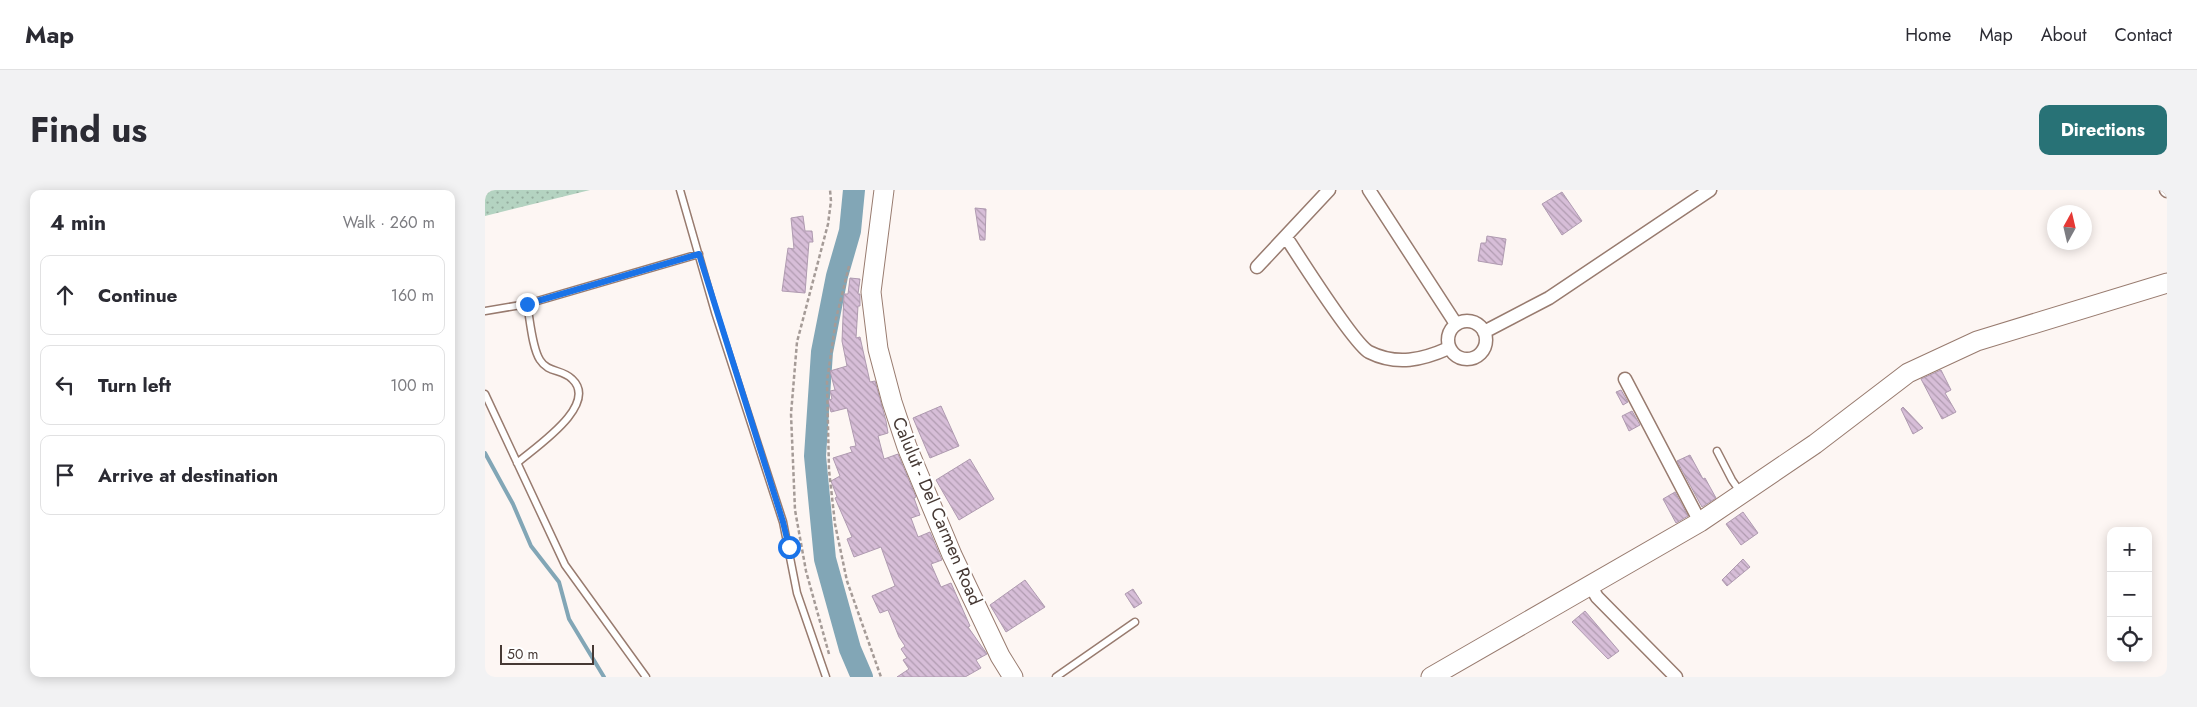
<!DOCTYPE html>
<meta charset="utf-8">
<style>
body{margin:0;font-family:Jost,sans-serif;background:#f2f2f3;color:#2b2b33}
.controls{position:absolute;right:15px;bottom:15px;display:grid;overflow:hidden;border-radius:10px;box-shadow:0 2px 12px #0003}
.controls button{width:45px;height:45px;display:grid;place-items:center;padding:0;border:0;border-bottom:1px solid #e1e1e2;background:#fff;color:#2b2b33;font:25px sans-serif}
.compass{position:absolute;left:1562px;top:15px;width:45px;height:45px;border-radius:50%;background:#fff;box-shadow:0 2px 12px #0003;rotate:8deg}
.scale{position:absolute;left:15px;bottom:12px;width:94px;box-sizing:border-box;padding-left:5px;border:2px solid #463934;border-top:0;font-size:14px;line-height:18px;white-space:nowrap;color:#463934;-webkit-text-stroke:4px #fff;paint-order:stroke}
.stop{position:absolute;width:15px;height:15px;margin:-11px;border:4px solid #1a73e8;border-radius:50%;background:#fff}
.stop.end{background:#1a73e8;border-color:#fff;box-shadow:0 1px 5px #0008}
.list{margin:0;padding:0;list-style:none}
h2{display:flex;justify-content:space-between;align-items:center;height:65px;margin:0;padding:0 20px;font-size:21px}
h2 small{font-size:16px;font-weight:400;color:#7c7c81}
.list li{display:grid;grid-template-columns:32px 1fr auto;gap:15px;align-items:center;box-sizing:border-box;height:80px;margin:0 10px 10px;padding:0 10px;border:1px solid #e1e1e2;border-radius:10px}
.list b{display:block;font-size:19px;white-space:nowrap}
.list em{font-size:16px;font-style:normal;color:#7c7c81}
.icon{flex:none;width:28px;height:28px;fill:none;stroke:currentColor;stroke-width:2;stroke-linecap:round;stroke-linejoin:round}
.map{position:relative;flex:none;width:1682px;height:487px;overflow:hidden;border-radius:10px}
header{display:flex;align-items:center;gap:30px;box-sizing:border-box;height:70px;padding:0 25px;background:#fff;border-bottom:1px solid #e1e1e2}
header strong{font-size:24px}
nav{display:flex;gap:28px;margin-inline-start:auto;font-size:18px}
.intro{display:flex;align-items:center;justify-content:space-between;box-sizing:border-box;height:120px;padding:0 30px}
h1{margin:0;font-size:35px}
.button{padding:12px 22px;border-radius:10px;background:#287276;color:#fff;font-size:18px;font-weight:700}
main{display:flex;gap:30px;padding:0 30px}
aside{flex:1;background:#fff;border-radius:10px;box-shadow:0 2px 12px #0003}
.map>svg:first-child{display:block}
</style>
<header>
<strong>Map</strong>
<nav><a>Home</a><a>Map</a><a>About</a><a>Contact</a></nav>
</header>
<div class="intro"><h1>Find us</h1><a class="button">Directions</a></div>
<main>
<aside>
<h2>4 min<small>Walk · 260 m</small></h2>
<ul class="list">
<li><svg class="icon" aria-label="ahead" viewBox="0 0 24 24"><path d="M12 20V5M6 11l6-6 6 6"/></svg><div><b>Continue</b></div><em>160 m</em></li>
<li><svg class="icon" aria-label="left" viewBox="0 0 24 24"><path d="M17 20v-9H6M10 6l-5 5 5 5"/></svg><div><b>Turn left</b></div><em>100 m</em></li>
<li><svg class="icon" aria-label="arrive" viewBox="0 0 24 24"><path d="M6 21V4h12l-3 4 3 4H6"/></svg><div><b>Arrive at destination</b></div></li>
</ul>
</aside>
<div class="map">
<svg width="1682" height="487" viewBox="0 0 1682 487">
<defs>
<pattern id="grass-dots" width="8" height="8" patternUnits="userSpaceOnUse" patternTransform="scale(1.25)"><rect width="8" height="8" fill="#b4d3c1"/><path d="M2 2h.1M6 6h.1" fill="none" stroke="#94ac9e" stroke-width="1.8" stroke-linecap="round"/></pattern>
<pattern id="building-back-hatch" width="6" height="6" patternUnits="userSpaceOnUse" patternTransform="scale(1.25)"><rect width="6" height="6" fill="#d7bed8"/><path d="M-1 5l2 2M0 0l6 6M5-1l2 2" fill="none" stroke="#b09bb0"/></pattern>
</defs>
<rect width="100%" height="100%" fill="#fdf6f3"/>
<path fill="url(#grass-dots)" d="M0,0H105L0,26Z"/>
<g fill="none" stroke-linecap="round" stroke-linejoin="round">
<path stroke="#82a6b6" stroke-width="4" d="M0,263L28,314L46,356L74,392L84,429L119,487"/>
<path stroke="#82a6b6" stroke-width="22" d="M369,0L365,41L352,86L337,162L330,266L340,369L365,459L377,487"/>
</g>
<path fill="url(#building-back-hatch)" stroke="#af9ab0" d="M1077,2L1097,31L1077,45L1057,14Z
M490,18L501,19L500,50H495Z
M318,26L320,41H327L328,52H324L320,103L297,101L303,58L309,59L306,28Z
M1002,46L1021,49L1017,75L993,71L996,53H1001Z
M365,88L375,89L373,104H375V116H373L371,148L375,147L385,192L390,191L401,231L403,243L393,246L399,269L413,264L431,307L429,308L435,325L426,328L433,347L445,342L457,370L446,374L456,397L466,393L485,436L483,437L502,464L491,470L496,478L480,487H412L424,479L418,470L422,468L416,459L420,456L414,447L403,420L395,423L387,406L410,396L396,357L369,367L362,349L367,347L350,308L352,307L346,291L355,286L348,268L367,262L365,257L371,256L362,218L346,222L343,210L347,209L345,201L350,200L345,181L362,176L357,151L359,104H363Z
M1456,180L1466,200L1460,203L1471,222L1457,229L1436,189Z
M1136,200L1143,212L1138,215L1131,202Z
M456,216L474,256L445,268L428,228Z
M1418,217L1438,238L1428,244L1416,219Z
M1147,221L1155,235L1144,241L1137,226Z
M1205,265L1218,289L1220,288L1231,308L1217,317L1192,271Z
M485,269L509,309L474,330L451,290Z
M1190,302L1203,326L1191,333L1178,309Z
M1258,322L1273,343L1256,355L1241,334Z
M1258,369L1265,377L1242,396L1237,390Z
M540,390L560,417L521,442L505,415Z
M648,399L657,413L649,418L640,404Z
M1100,421L1134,461L1123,469L1087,432Z"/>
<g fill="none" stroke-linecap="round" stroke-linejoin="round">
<defs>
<path id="lane" d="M195,0L230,122L298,332L312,403L341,487
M0,121L42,114L214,64
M0,204L80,375L161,487
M1232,261L1247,290L1256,303
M32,273C49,258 115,215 87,189C77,179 63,183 55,170C47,158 45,129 42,114
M571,487L650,432"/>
<path id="street" d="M884,0L971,134
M1681,0L1682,1
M801,47C814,67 869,154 884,162C912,176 937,170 964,158
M772,77L844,0
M963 150a19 19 0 1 1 38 0a19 19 0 1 1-38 0Z
M999,142L1064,108L1225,0
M1140,189L1215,332
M1105,395L1112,407L1191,487"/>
<path id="secondary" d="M399,0L386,102L393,159L407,212L422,257L467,365L515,466L528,487
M946,487L1215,332L1330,254L1423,183L1492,151L1682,93"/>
</defs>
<use href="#lane" stroke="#987b6f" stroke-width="9"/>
<use href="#street" stroke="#987b6f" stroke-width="15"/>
<use href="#secondary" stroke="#987b6f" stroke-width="21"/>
<path stroke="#a59b97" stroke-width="2.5" stroke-dasharray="4 2.5" stroke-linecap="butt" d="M364,76L351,129L342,191L344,280L350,334L362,391L396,487
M344,464L321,381L310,320L306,224L312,152L343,34L346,11L345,0"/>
<use href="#lane" stroke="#fff" stroke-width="6"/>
<use href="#street" stroke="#fff" stroke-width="12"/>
<use href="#secondary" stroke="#fff" stroke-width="19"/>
</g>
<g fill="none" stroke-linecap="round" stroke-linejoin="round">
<path stroke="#1a73e8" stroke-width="6" d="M42,114L214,64L298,332L304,357"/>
</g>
<g text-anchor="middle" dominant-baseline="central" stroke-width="4.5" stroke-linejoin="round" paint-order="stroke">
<g font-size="18" fill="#463934" stroke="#fff">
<text transform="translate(452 321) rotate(67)">Calulut - Del Carmen Road</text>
</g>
</g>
</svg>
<div class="controls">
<button>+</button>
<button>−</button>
<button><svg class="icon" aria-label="locate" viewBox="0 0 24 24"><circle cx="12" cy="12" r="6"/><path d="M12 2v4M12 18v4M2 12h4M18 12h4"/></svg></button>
</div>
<svg class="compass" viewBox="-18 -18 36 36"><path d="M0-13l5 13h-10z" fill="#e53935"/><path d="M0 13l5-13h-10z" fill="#7c7c81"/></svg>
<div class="scale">50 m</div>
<div class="stop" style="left:304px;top:357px"></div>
<div class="stop end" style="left:42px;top:114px"></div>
</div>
</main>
